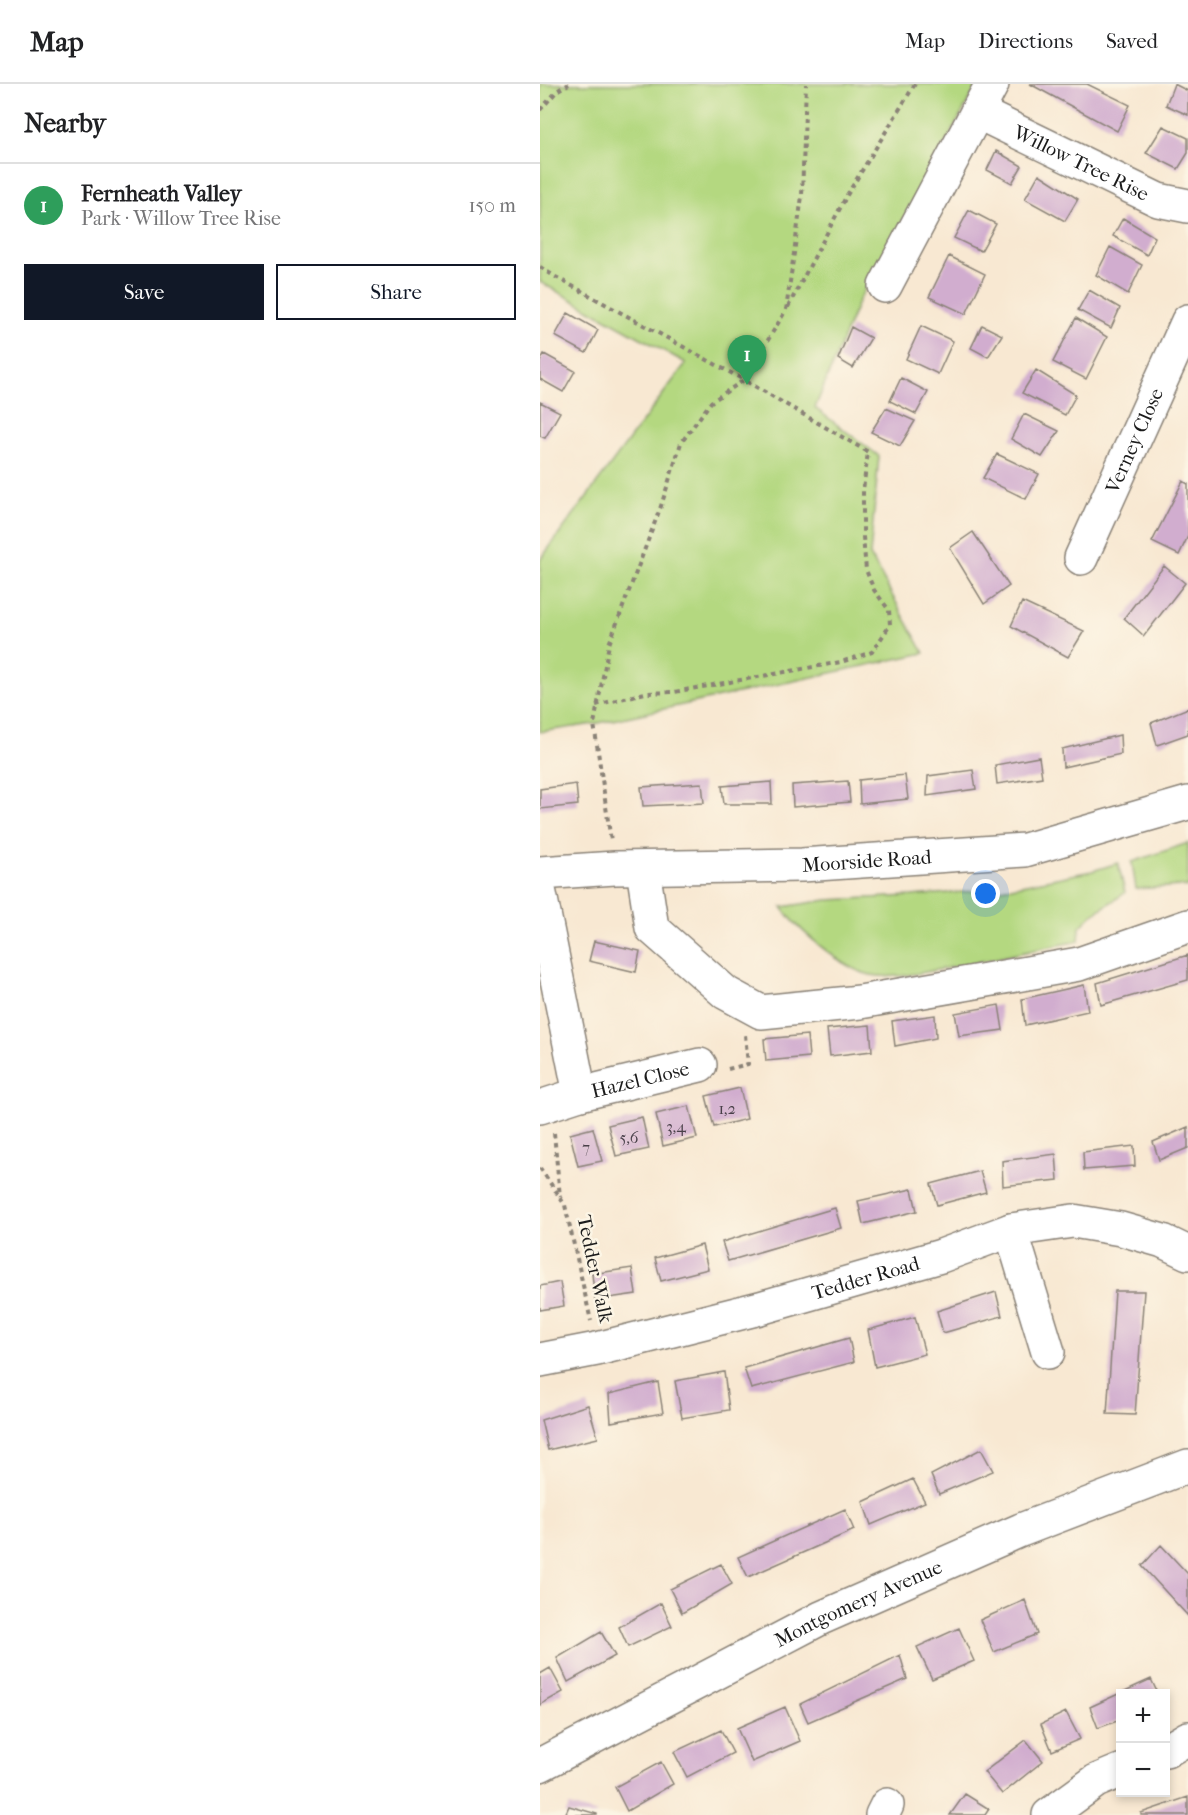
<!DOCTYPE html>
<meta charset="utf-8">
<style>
body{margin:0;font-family:"IM FELL French Canon",serif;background:#f6f6f6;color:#202124}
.controls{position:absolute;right:18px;bottom:18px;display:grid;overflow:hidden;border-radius:0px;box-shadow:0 3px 9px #0003}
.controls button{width:54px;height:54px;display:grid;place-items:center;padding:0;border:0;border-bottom:2px solid #e0e0e0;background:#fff;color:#202124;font:30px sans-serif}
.you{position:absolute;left:446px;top:810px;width:21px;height:21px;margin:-15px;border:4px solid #fff;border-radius:50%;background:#1a73e8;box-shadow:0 0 0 9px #1a73e833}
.badge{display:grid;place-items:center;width:39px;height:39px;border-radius:50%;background:#111827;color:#fff;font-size:20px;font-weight:700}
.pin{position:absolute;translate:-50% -50px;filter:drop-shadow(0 2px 3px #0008)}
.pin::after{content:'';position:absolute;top:32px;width:21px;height:18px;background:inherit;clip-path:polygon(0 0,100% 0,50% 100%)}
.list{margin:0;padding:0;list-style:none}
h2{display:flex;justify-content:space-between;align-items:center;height:78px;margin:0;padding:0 24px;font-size:26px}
h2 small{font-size:20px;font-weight:400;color:#757577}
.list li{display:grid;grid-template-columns:39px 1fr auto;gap:18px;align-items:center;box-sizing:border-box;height:84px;padding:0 24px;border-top:2px solid #e0e0e0}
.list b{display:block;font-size:22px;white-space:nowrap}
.list p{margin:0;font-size:20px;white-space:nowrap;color:#757577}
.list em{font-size:20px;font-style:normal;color:#757577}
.actions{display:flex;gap:12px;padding:18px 24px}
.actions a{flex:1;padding:14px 0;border:2px solid #111827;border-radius:0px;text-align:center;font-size:21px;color:#111827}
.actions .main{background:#111827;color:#fff}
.map{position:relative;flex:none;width:648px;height:1731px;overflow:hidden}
header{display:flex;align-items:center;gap:36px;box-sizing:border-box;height:84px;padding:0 30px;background:#fff;border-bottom:2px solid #e0e0e0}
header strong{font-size:28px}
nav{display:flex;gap:33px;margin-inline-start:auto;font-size:21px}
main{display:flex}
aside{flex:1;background:#fff}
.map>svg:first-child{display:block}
</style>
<header>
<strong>Map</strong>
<nav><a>Map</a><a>Directions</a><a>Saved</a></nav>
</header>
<main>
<aside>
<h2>Nearby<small></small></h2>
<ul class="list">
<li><span class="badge" style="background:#2e9e5b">1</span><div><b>Fernheath Valley</b><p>Park · Willow Tree Rise</p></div><em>150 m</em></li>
</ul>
<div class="actions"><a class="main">Save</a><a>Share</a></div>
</aside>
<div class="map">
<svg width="648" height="1731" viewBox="0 0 648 1731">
<rect width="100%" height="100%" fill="#fcf5e5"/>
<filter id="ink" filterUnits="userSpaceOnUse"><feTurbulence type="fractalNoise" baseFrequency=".0167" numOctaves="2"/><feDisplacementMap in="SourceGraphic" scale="12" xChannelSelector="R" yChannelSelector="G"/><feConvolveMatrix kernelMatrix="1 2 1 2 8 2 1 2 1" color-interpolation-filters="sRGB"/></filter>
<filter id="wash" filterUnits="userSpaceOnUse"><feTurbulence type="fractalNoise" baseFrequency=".008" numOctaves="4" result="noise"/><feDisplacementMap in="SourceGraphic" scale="24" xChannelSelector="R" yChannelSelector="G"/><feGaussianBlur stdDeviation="1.35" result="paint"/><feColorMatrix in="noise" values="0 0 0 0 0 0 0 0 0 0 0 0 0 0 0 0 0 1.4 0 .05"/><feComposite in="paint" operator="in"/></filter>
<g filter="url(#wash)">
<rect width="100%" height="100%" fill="#f8e8d2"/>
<path fill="#b4d880" stroke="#687a4e" stroke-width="1.5" d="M0,0H438L318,218L275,324L339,372L330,471L384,569L54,640L0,648V476L146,279L0,198Z
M648,759V804L642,802L596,805L592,778Z
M578,779L585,809L553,830L540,843L539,857C497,865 455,875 413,883C388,887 357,896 331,891C304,886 257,845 242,823L287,816L371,812L461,805L552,787Z"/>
<g id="blocks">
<path fill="#d1adcf" d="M490,0H547L590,21L577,47Z
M634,0L648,7V31L626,21Z
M623,42L648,54V69L638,85L606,69Z
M456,67L482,82L472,99L447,86Z
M499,90L538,115L525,137L485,115Z
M429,126L456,140L441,167L414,154Z
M583,134L615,153L607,171L573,152Z
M570,163L602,181L588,210L556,191Z
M409,172L445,190L426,230L389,213Z
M549,206L580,224L571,244L538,226Z
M28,229L58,246L46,269L15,252Z
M536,234L567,253L546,295L513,278Z
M442,241L462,251L448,273L431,264Z
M381,242L413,257L398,290L366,275Z
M311,243L331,254L313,284L298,275Z
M4,270L35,287L23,308L0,295V278Z
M496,286L536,311L525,331L482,309Z
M361,294L388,308L376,330L350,317Z
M0,318L20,328L5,354L0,352Z
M346,324L375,337L360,362L331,348Z
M484,330L519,347L502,373L471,355Z
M457,370L499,390L486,415L443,394Z
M643,397L648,400V452L639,471L612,458Z
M433,448L469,502L444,520L410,464Z
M624,482L645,499L604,552L584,534Z
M482,518L544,547L528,573L471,542Z
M648,624V650L617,661L611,639Z
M580,651L581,670L523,683L522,665Z
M499,673L502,693L457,700L455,681Z
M433,686L436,705L387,712L388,692Z
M365,691L368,715L320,720L319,696Z
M308,697L310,718L253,723L252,701Z
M231,698L232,720H184L182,702Z
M162,699L164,719L103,722L101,703Z
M36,700L38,721L0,725V705Z
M54,857L100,867L96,888L49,877Z
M648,871V896L561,921L557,899Z
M544,901L548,927L485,941L482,915Z
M459,921L463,946L419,952L415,929Z
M395,931L396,954L355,962L352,937Z
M330,941L332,967L290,972L287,945Z
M267,951L269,973L226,977L224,955Z
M200,1004L207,1035L174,1043L166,1012Z
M149,1022L157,1054L123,1062L116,1030Z
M102,1033L109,1065L76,1072L68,1041Z
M648,1043V1064L619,1076L613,1058Z
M53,1044L62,1077L38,1082L30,1050Z
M594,1062L595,1082L544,1086L543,1068Z
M516,1070L518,1096L463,1102L462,1077Z
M440,1087L446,1108L397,1121L391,1100Z
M372,1105L377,1127L323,1140L318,1117Z
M295,1124L301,1144L188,1177L182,1158Z
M162,1161L168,1185L121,1197L115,1174Z
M92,1184L96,1210L55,1216L52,1190Z
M20,1198L24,1222L0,1226V1202Z
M575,1207H604L595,1331L567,1330Z
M456,1208L462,1232L403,1249L397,1227Z
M375,1233L385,1270L335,1283L328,1246Z
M309,1254L314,1278L211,1305L204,1284Z
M184,1288L189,1326L142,1334L135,1297Z
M118,1298L123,1329L71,1338L69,1310Z
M48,1321L58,1354L8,1366L1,1336Z
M441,1365L453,1387L399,1410L391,1391Z
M373,1395L385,1418L331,1441L323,1418Z
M305,1425L314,1446L208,1493L198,1473Z
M621,1461L648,1490V1532L602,1482Z
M181,1480L192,1500L142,1529L130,1505Z
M485,1516L497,1550L454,1568L440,1536Z
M121,1519L132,1542L88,1563L79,1543Z
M419,1544L434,1577L392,1595L377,1563Z
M61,1548L75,1572L28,1598L17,1574Z
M360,1571L367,1595L268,1638L260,1620Z
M10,1584L23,1608L0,1621V1590Z
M611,1595L618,1610H580V1636L558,1644L550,1623Z
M245,1623L260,1657L212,1678L197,1644Z
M526,1628L540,1655L512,1667L501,1640Z
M181,1646L193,1669L147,1693L134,1668Z
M486,1656L503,1677L462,1710L444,1688Z
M121,1678L133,1700L87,1727L75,1703Z
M425,1710L449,1725L445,1731H410Z
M648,1713V1731H601V1729Z
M29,1722L57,1730V1731H25Z"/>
</g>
</g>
<g filter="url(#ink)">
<use href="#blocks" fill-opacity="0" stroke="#8a8277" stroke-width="1.5"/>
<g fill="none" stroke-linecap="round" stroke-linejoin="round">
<defs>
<g id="minor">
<path id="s1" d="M437,28L618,116L648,122"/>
<path d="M345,202L452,0"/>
<path id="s2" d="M541,474L648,237"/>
<path d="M103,785L112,844L186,909L221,928L320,918L539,880L648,842"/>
<path id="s3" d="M0,789L75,784L262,781L485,766L648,719"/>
<path d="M0,810L40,1010L0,1023"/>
<path id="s4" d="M40,1010L160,981"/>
<path d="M471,1146L508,1268"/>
<path id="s5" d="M0,1276L57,1265L220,1224L401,1172L471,1146L533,1137L581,1145L623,1157L648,1169"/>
<path d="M626,1667L648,1654"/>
<path id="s6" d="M0,1681L281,1534L481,1446L648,1382"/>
<path d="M342,1731L347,1721"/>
<path d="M509,1731L556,1697L580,1687"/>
</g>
</defs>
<use href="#minor" stroke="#8a8277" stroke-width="36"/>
<path stroke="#8a8277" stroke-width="4" stroke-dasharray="4.5 4.5" stroke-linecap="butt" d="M0,26L18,6L29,0
M0,183L14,192L204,296L246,226L262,112L266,0
M248,223L307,111L375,0
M56,621L105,609L134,608L301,578L332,568L350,541L349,526L334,506L326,486L323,453V406L328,368L204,296L171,318L141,359L121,422L69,560L54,640L71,757
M188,985L208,980L205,951
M14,1049L20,1113
M0,1084L25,1121L51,1237"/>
<use href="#minor" stroke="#fff" stroke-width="33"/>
</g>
</g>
<g text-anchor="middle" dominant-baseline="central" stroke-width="5" stroke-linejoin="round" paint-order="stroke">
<g font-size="16" fill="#494049">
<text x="187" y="1024">1,2</text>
<text x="136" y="1042">3,4</text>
<text x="89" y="1053">5,6</text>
<text x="46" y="1063">7</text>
</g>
<g font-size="20" fill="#1c1c1c" stroke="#fcf5e5">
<text stroke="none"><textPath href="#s1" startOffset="116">Willow Tree Rise</textPath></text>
<text stroke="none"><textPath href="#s2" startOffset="129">Verney Close</textPath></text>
<text stroke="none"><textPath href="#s3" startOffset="327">Moorside Road</textPath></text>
<text stroke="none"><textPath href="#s4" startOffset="62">Hazel Close</textPath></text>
<text transform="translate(55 1185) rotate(78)">Tedder Walk</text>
<text stroke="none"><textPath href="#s5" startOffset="336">Tedder Road</textPath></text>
<text stroke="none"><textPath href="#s6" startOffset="357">Montgomery Avenue</textPath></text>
</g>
</g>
</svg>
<div class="controls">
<button>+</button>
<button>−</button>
</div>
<div class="you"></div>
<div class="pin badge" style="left:207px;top:301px;background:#2e9e5b">1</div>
</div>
</main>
